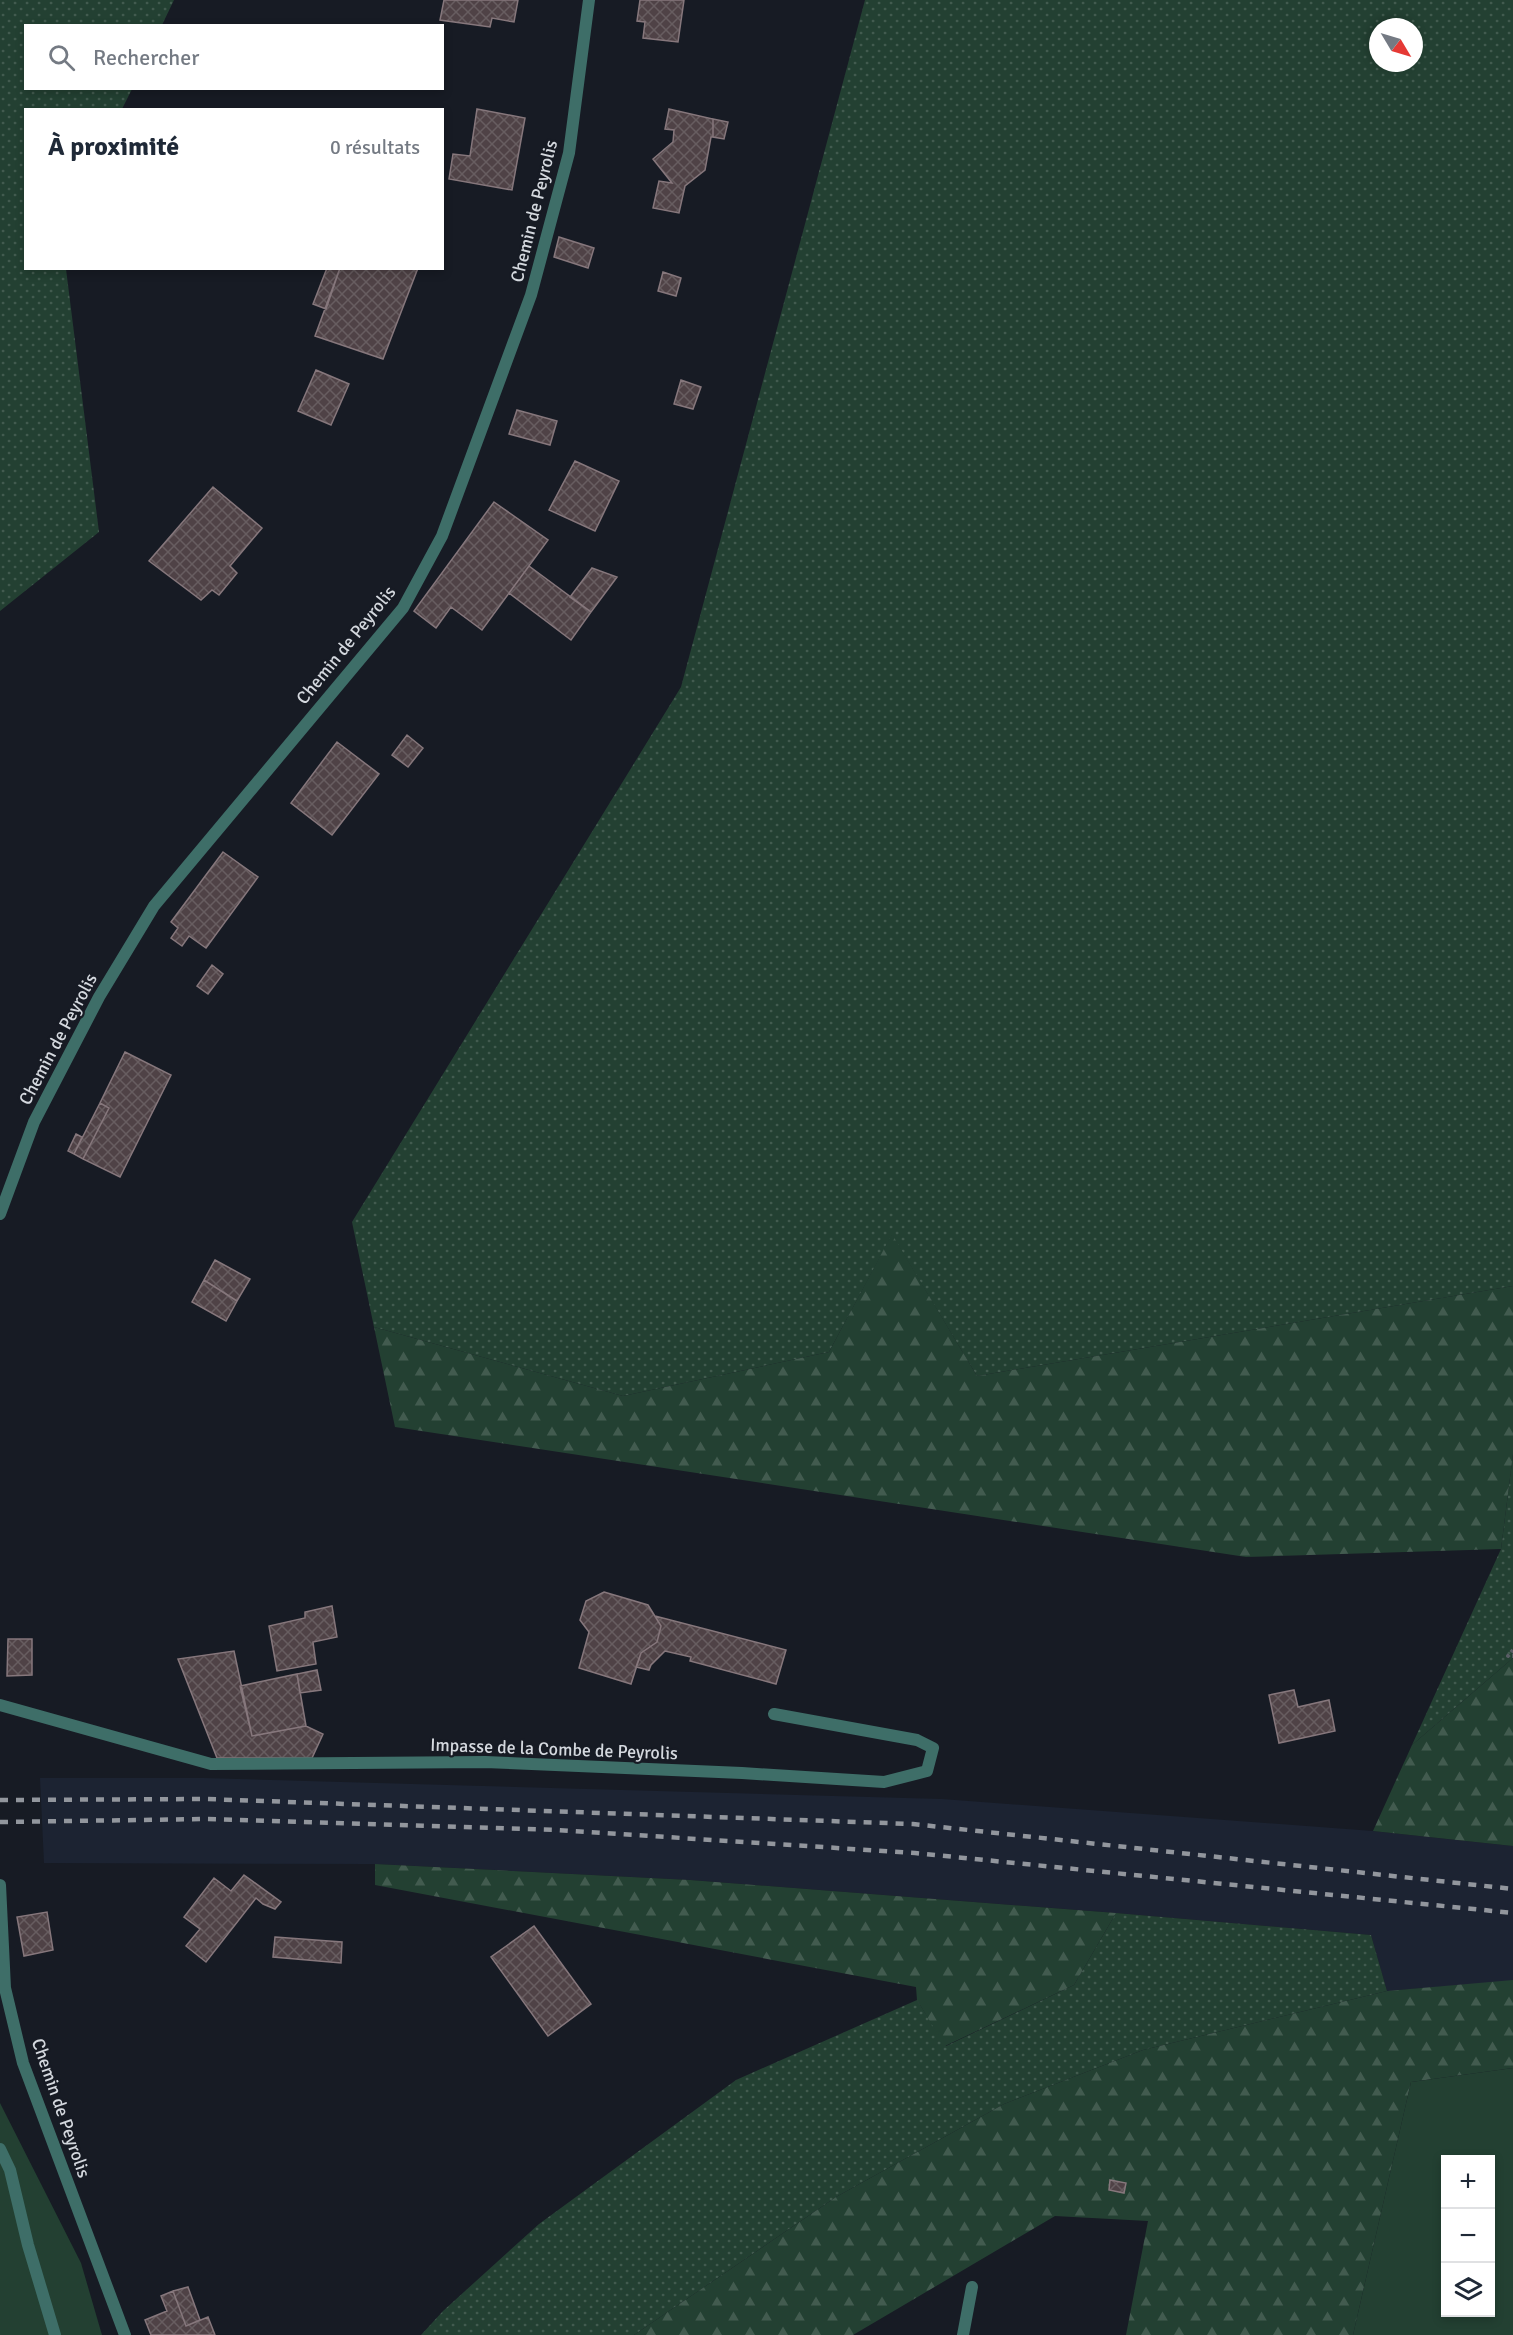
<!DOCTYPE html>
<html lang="fr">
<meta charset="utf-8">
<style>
body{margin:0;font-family:Signika,sans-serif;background:#f2f2f3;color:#1f2937}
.controls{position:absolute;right:18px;bottom:18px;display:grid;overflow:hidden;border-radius:0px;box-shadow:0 3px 9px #0003}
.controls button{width:54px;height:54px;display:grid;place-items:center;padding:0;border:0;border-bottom:2px solid #e0e1e3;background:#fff;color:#1f2937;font:30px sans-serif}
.compass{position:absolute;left:1369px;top:18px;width:54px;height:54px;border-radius:50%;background:#fff;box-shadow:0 3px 9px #0003;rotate:128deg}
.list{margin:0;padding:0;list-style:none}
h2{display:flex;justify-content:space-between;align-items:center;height:78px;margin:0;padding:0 24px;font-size:26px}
h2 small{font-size:20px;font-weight:400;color:#747a83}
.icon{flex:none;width:33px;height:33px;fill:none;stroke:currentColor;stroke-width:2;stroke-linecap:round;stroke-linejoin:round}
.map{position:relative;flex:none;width:1513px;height:2335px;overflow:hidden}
.search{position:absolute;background:#fff;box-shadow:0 3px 9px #0003;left:24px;top:24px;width:420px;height:66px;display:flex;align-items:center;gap:15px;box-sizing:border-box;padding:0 21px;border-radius:0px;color:#747a83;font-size:22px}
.panel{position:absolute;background:#fff;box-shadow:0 3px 9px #0003;left:24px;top:108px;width:420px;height:162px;border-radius:0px}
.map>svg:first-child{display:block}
</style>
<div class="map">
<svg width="1513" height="2335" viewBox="0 0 1513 2335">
<defs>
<pattern id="grass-dots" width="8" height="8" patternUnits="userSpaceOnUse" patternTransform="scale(1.5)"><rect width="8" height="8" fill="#234032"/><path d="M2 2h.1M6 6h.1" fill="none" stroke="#425b4f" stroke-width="1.8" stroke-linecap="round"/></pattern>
<pattern id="forest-firs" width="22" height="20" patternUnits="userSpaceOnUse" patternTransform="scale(1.5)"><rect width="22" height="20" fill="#234032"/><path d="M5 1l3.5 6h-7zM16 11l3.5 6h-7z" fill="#425b4f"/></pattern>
<pattern id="building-cross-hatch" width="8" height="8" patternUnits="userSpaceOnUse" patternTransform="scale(1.5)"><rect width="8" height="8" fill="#4f4246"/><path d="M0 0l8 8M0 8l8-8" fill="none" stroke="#675d60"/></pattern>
</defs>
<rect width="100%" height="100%" fill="#171b24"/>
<path fill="#1c2332" d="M40,1778H204L942,1799L1373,1831L1513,1846V1981L1387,1991L1371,1935L1116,1913L690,1880L375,1864L44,1863Z"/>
<path fill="url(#grass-dots)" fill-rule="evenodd" d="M0,0H174L162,25L26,26V88L132,89L122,109L26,110V268L66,269L99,532L0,611Z
M865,0H1513V1286L977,1376L892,1235L829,1352L623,1396L374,1327L352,1222L681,687ZM1378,27H1414V63H1378Z
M1513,1454V1658L1412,1745L1501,1549Z
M1116,1913L1371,1935L1387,1991L1143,2050L1004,2104L836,2197L634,2335H421L443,2311L539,2224L736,2080L917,2000L946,2046L1074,1985Z"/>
<path fill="url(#forest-firs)" d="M892,1234L977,1376L1513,1286V1454L1501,1549L1246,1557L395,1427L374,1327L623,1396L829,1352Z
M1513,1658V1846L1373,1831L1412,1745Z
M375,1864L690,1880L1116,1913L1074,1985L945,2046L917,2000L916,1987L375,1885Z
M1513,1980V2068L1411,2082L1353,2335H1126L1148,2221L1055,2216L853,2335H634L836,2197L1004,2104L1143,2050L1387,1991Z"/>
<path fill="#234032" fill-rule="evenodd" d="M1513,2068V2335H1353L1411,2082ZM1446,2160H1490V2312H1446Z
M0,2103L81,2263L102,2335H0Z"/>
<path fill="url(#building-cross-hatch)" stroke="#86777c" stroke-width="1.5" d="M444,0H518L514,22L492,18L490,27L440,20Z
M640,0H684L678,42L643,38L645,22L637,21Z
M477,109L525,118L512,190L449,179L453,154L470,156Z
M669,109L713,119V137H711L705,170L685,186L679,213L653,208L659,181L672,183L653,159L673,142L674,130L665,129Z
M713,119L728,122L724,139L713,137Z
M559,237L594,248L588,268L554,257Z
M327,268H340L326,309L313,304Z
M340,268H418L383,359L315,336Z
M663,272L681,278L676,296L658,291Z
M316,370L349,384L331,425L298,411Z
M681,380L701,387L693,409L674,404Z
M517,410L557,421L550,445L509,434Z
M575,461L619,481L595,531L549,510Z
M213,487L262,528L230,566L237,573L219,595L212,590L201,600L149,561Z
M494,502L548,540L482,630L451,607L436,628L414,611Z
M529,566L591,612L571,640L509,593Z
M592,568L617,577L591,612L570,597Z
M407,735L423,748L408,767L392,755Z
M337,742L379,774L332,835L291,803Z
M223,852L258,877L206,948L189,936L182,946L171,938L178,928L171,922Z
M212,965L223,974L208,994L197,986Z
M125,1052L171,1075L120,1177L83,1159L109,1108L100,1103Z
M100,1103L109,1108L83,1159L74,1154Z
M76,1134L82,1137L74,1154L68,1151Z
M215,1260L250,1279L237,1301L204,1280Z
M204,1280L237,1301L226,1321L192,1302Z
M604,1592L648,1605L661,1626L657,1642L641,1653L631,1684L579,1668L589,1632L580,1620L586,1601Z
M332,1606L337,1637L313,1642L316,1664L277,1671L269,1626L305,1618V1612Z
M655,1616L786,1650L776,1684L690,1661L691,1657L665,1651L651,1665L649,1670L636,1667L641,1653L657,1642L661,1626Z
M8,1639H32V1675L7,1676Z
M234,1651L252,1736L306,1726L323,1734L312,1758H217L178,1659Z
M317,1670L321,1690L300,1693L297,1674Z
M297,1674L306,1726L252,1736L240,1686Z
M1294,1690L1298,1707L1329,1700L1335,1731L1279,1743L1269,1695Z
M244,1875L281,1902L275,1909L263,1904L256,1898L206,1962L186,1946L200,1929L184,1917L214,1878L231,1891Z
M47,1912L53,1950L24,1956L17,1917Z
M534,1926L591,2004L548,2036L491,1957Z
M275,1937L342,1942L341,1963L273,1957Z
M1110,2180L1126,2183L1124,2193L1109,2190Z
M188,2287L200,2320L186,2326L173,2291Z
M173,2291L186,2326L208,2317L215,2335H151L145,2320L167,2311L161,2296Z"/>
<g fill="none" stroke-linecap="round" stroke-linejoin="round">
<path stroke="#595d65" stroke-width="4" stroke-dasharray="3 3" stroke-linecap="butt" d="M1513,1650L1508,1656H1513"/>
<path stroke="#3e6e68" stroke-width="12" d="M0,2149L10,2170L28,2245L55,2335
M963,2335L972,2287"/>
<path stroke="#3e6e68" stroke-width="12" d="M0,1214L34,1122L99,997L154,906L403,608L442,536L531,295L569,153L589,0
M0,1705L211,1764L485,1762L742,1773L884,1782L927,1771L933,1748L917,1740L774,1714
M0,1885L5,1988L23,2063L125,2335"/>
<path stroke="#92969d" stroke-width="4.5" stroke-dasharray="8 8" stroke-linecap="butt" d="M0,1800L206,1799L913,1824L1513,1889
M0,1822L207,1819L557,1830L915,1853L1513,1913"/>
</g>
<g text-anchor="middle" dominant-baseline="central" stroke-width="4.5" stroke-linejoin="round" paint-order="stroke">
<g font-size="18" fill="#d4d8de" stroke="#171b24">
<text transform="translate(534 211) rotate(-76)">Chemin de Peyrolis</text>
<text transform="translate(346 645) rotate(-51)">Chemin de Peyrolis</text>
<text transform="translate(58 1039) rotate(-62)">Chemin de Peyrolis</text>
<text transform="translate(554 1749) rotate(2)">Impasse de la Combe de Peyrolis</text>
<text transform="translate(61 2108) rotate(71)">Chemin de Peyrolis</text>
</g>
</g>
</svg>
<div class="controls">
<button>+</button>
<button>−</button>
<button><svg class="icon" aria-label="layers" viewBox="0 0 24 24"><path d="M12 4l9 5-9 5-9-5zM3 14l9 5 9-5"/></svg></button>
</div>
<svg class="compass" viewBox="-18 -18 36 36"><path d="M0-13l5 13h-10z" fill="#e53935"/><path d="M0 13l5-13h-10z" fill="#747a83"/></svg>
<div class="search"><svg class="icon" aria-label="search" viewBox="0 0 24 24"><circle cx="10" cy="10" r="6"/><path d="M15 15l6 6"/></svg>Rechercher</div>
<section class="panel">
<h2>À proximité<small>0 résultats</small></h2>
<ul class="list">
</ul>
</section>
</div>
